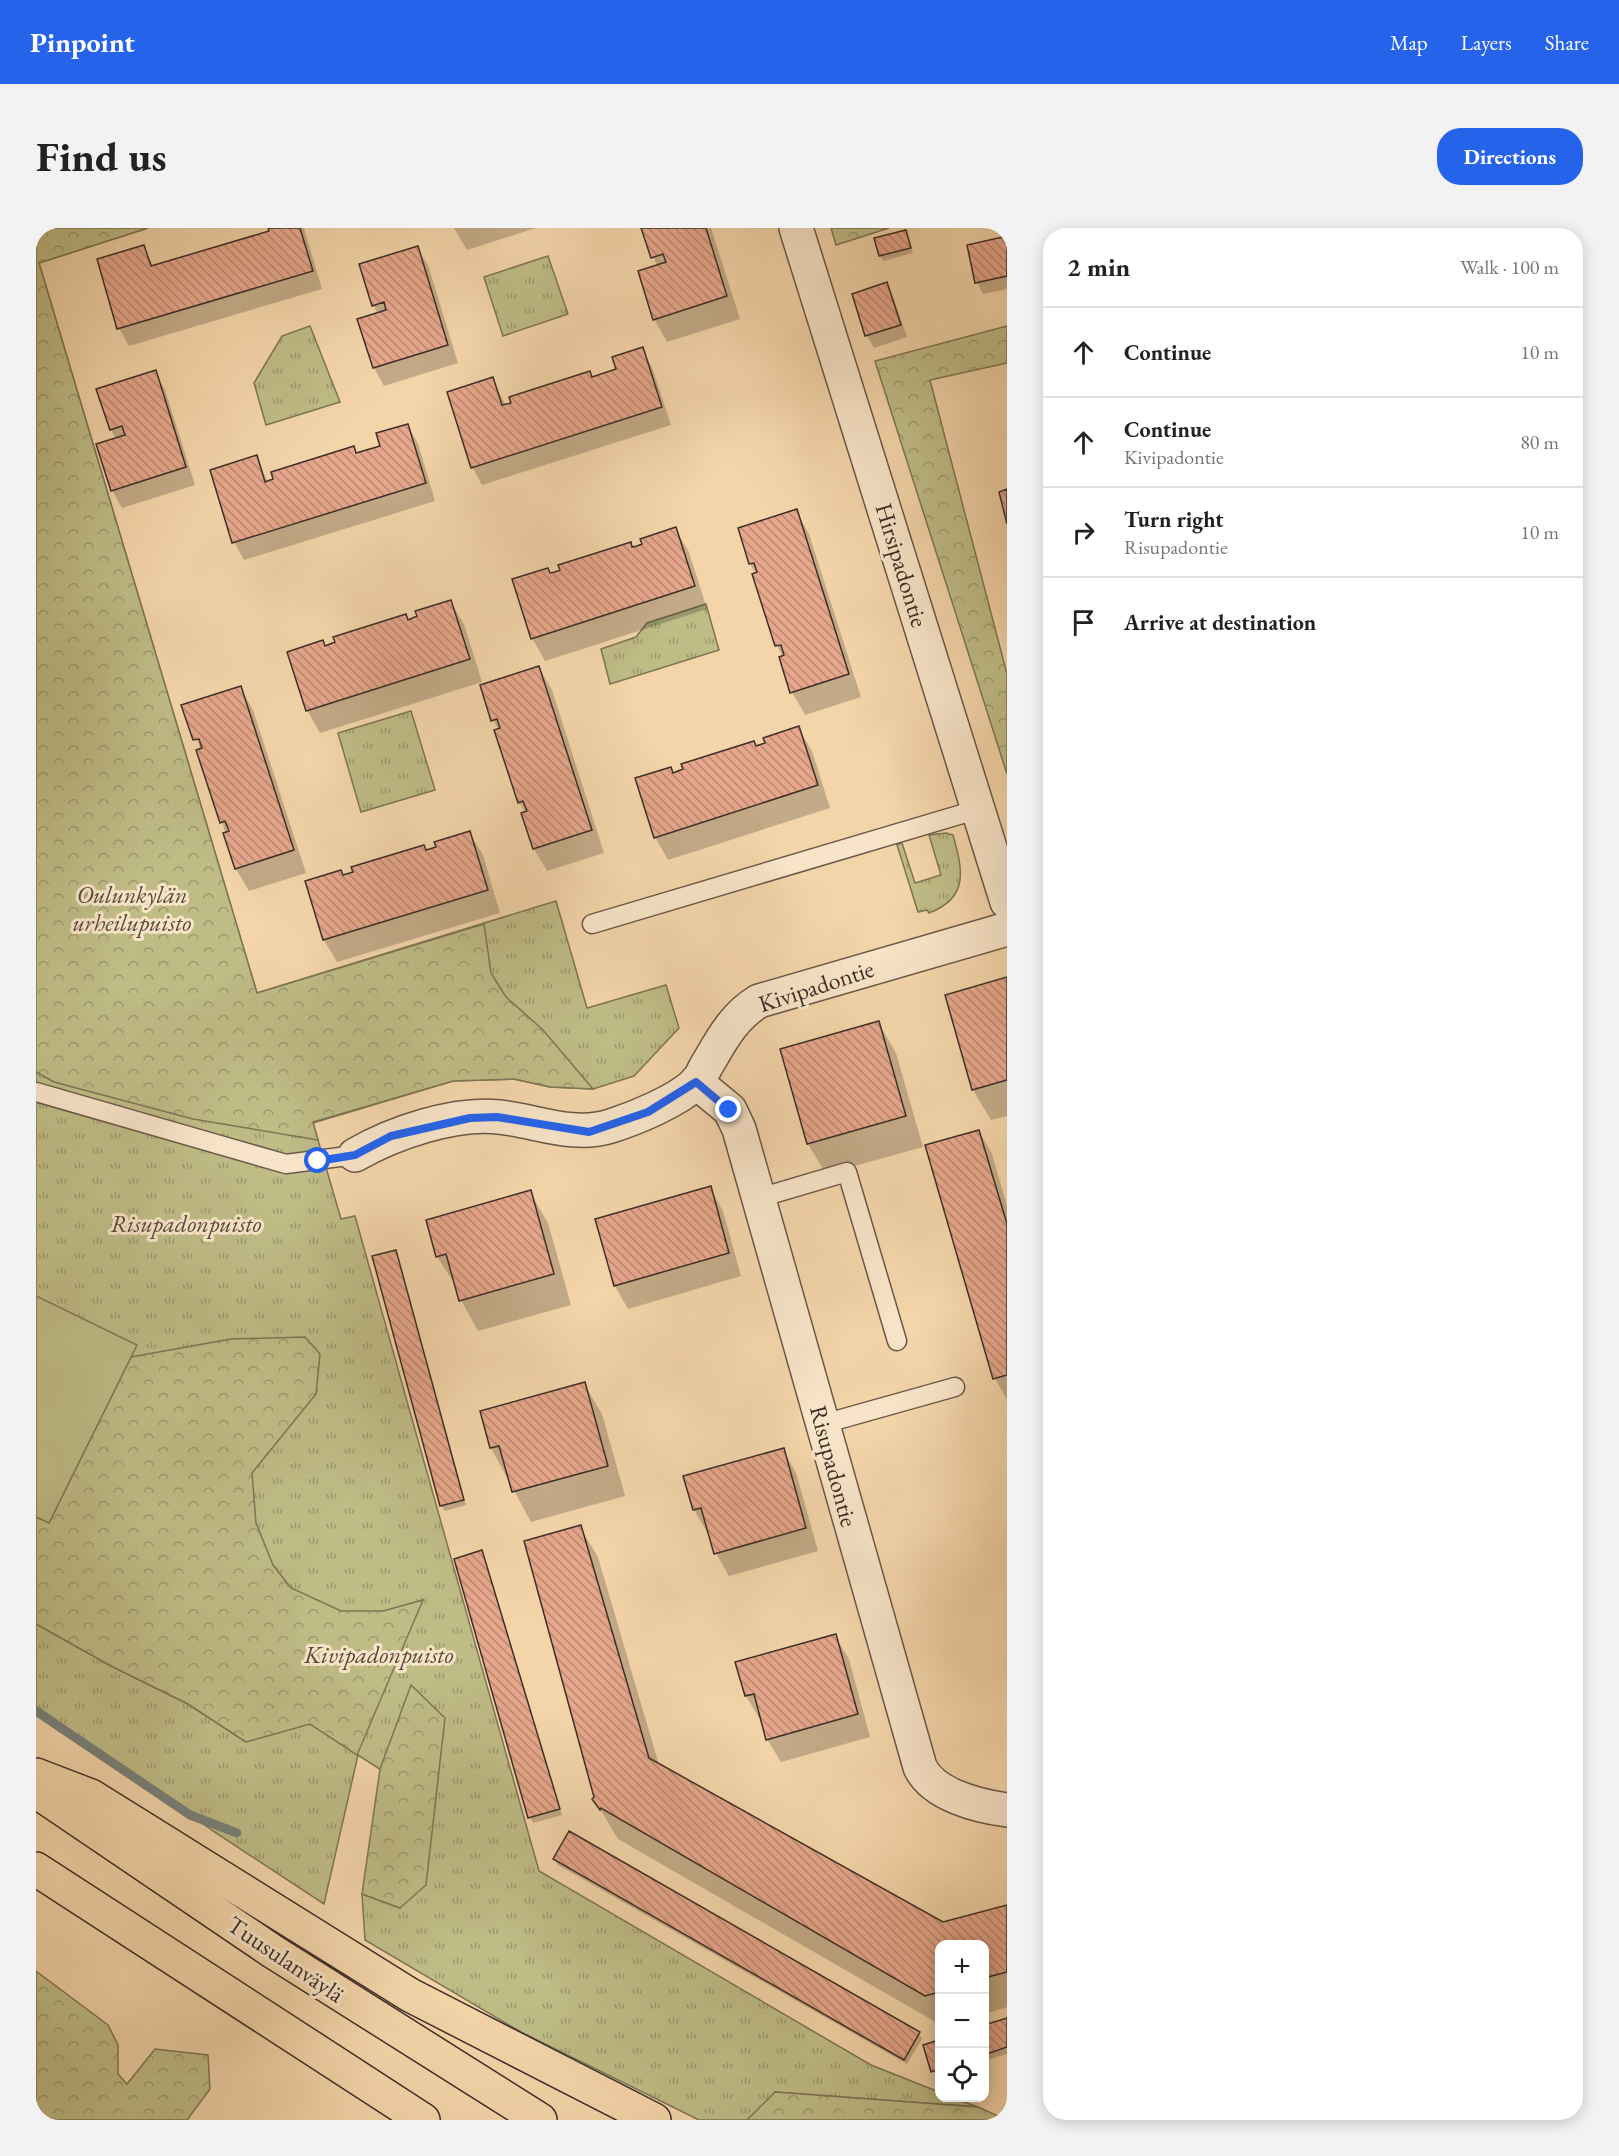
<!DOCTYPE html>
<meta charset="utf-8">
<style>
body{margin:0;font-family:"EB Garamond",serif;background:#f2f2f2;color:#222}
.controls{position:absolute;right:18px;bottom:18px;display:grid;overflow:hidden;border-radius:12px;box-shadow:0 3px 15px #0003}
.controls button{width:54px;height:54px;display:grid;place-items:center;padding:0;border:0;border-bottom:2px solid #e0e0e0;background:#fff;color:#222;font:30px sans-serif}
.stop{position:absolute;width:18px;height:18px;margin:-14px;border:4px solid #2563eb;border-radius:50%;background:#fff}
.stop.end{background:#2563eb;border-color:#fff;box-shadow:0 2px 6px #0008}
.list{margin:0;padding:0;list-style:none}
h2{display:flex;justify-content:space-between;align-items:center;height:78px;margin:0;padding:0 24px;font-size:26px}
h2 small{font-size:20px;font-weight:400;color:#767676}
.list li{display:grid;grid-template-columns:39px 1fr auto;gap:18px;align-items:center;box-sizing:border-box;height:90px;padding:0 24px;border-top:2px solid #e0e0e0}
.list b{display:block;font-size:22px;white-space:nowrap}
.list p{margin:0;font-size:20px;white-space:nowrap;color:#767676}
.list em{font-size:20px;font-style:normal;color:#767676}
.icon{flex:none;width:33px;height:33px;fill:none;stroke:currentColor;stroke-width:2;stroke-linecap:round;stroke-linejoin:round}
.map{position:relative;flex:none;width:971px;height:1892px;overflow:hidden;border-radius:24px}
header{display:flex;align-items:center;gap:36px;box-sizing:border-box;height:84px;padding:0 30px;background:#2563eb;color:#fff}
header strong{font-size:28px}
nav{display:flex;gap:33px;margin-inline-start:auto;font-size:21px}
.intro{display:flex;align-items:center;justify-content:space-between;box-sizing:border-box;height:144px;padding:0 36px}
h1{margin:0;font-size:42px}
.button{padding:15px 27px;border-radius:24px;background:#2563eb;color:#fff;font-size:21px;font-weight:700}
main{display:flex;gap:36px;padding:0 36px}
aside{flex:1;background:#fff;border-radius:24px;box-shadow:0 3px 15px #0003}
.map>svg:first-child{display:block}
</style>
<header>
<strong>Pinpoint</strong>
<nav><a>Map</a><a>Layers</a><a>Share</a></nav>
</header>
<div class="intro"><h1>Find us</h1><a class="button">Directions</a></div>
<main>
<div class="map">
<svg width="971" height="1892" viewBox="0 0 971 1892">
<defs>
<pattern id="grass-tufts" width="24" height="20" patternUnits="userSpaceOnUse" patternTransform="scale(1.5)"><rect width="24" height="20" fill="#bfbc86"/><path d="M3 7l-1-3M5 7V3M7 7l1-3M15 17l-1-3M17 17v-4M19 17l1-3" fill="none" stroke="#9c996e"/></pattern>
<pattern id="forest-crowns" width="20" height="18" patternUnits="userSpaceOnUse" patternTransform="scale(1.5)"><rect width="20" height="18" fill="#bfbc86"/><path d="M2 6a3 3 0 1 1 6 0M12 15a3 3 0 1 1 6 0" fill="none" stroke="#9c996e"/></pattern>
<pattern id="building-back-hatch" width="6" height="6" patternUnits="userSpaceOnUse" patternTransform="scale(1.5)"><rect width="6" height="6" fill="#e6a78c"/><path d="M-1 5l2 2M0 0l6 6M5-1l2 2" fill="none" stroke="#bc8872"/></pattern>
</defs>
<rect width="100%" height="100%" fill="#f4d5aa"/>
<filter id="stains"><feTurbulence type="fractalNoise" baseFrequency=".00333" numOctaves="4"/><feColorMatrix values="0 0 0 0 .2 0 0 0 0 .09 0 0 0 0 .02 0 0 0 .5 -.17"/></filter>
<radialGradient id="worn" r=".72"><stop offset=".6" stop-color="#630" stop-opacity="0"/><stop offset="1" stop-color="#630" stop-opacity=".3"/></radialGradient>
<path fill="url(#grass-tufts)" stroke="#7e7556" stroke-width="1.5" d="M0,0H112L3,35L221,765L520,673L551,780L630,757L643,800L598,848L557,861L514,859L478,851L417,853L277,895L305,991L319,988L503,1643L835,1837L903,1864V1870H917L942,1879L740,1864L712,1892H663L485,1804L329,1712L326,1666L364,1680L399,1577L322,1527L288,1676L177,1603L0,1478V1396L75,1438L152,1476L210,1514L0,1324Z
M512,28L532,86L467,108L448,49Z
M274,98L304,174L230,197L218,155L246,108Z
M670,376L683,422L574,456L565,421L600,409L611,395Z
M375,483L399,562L325,584L302,505Z
M910,605L917,607C927,642 933,670 893,685L891,682L882,684L861,617L866,615L879,655L905,647L893,607Z"/>
<path fill="url(#forest-crowns)" stroke="#7e7556" stroke-width="1.5" d="M0,0H112L3,35L221,765L448,696L455,745L470,769L507,802L557,861L514,859L478,851L417,853L277,894L282,912L157,891L18,854L0,844Z
M795,0H853L800,17Z
M971,98V135L894,152L971,446V546L839,133Z
M269,1109L284,1126L280,1166L216,1245L220,1295L237,1337L255,1360L305,1383H347L387,1372L321,1527L274,1496L210,1514L152,1476L75,1438L0,1396V1289L13,1294L95,1129L195,1111Z
M375,1457L409,1490L390,1657L364,1680L326,1666L344,1541Z
M0,1743L72,1797L82,1817V1846L91,1856L119,1821L172,1827L174,1861L151,1892H21L0,1888Z
M739,1864L942,1879L971,1892H711Z"/>
<path fill="#bfbc86" stroke="#7e7556" stroke-width="1.5" d="M0,1068L101,1117L13,1295L0,1289Z"/>
<path fill="#0003" d="M234,0H268L286,61L93,118L83,100L108,19L118,39L235,4Z
M418,0H500L431,22Z
M607,0H675L704,91L631,114L618,91L621,38Z
M869,4L877,25L847,33L844,27Z
M971,10V61L947,66L941,54Z
M381,20L392,37L422,135L348,158L338,140L323,92L342,86L337,77Z
M850,56L857,68L871,109L838,120L831,108L818,67Z
M606,121L616,139L635,197L446,257L436,239L456,151L470,178L582,142Z
M119,144L129,162L159,257L86,280L76,262L80,211L75,202Z
M371,197L382,215L399,273L208,332L198,314L220,229L232,254L317,220L321,227L346,219Z
M760,283L773,306L825,469L769,487L756,464L747,429L741,418L718,347L720,346L714,336Z
M639,301L653,324L671,381L509,433L496,410L514,347L594,315L597,321Z
M414,373L428,396L446,454L284,505L271,482L372,393Z
M503,440L516,462L568,625L511,643L498,621L490,585L483,574L463,502L457,492Z
M204,459L217,482L270,645L213,663L200,641L165,522L147,477Z
M762,500L776,523L794,580L632,632L619,609L637,546L720,520Z
M433,604L447,627L464,685L301,734L288,712L307,649L390,623Z
M971,751V888L955,892L937,862Z
M842,794L860,825L887,919L790,946L772,916L746,822Z
M943,903L956,926L971,978V1172L959,1150Z
M674,960L687,983L705,1048L592,1081L579,1058L561,992Z
M494,964L512,995L535,1077L442,1103L425,1072L421,1059L401,1029L391,993Z
M359,1023L430,1277L409,1283L405,1278Z
M548,1156L566,1186L589,1268L495,1294L455,1220Z
M747,1222L760,1245L782,1323L693,1348L680,1325L674,1304H671L658,1282Z
M544,1299L562,1329L623,1537L907,1696L971,1678V1779L948,1786V1716H903V1796L582,1611L558,1571Z
M445,1323L526,1587L497,1595L494,1589Z
M799,1408L813,1431L834,1509L745,1534L731,1511L726,1490H723L710,1468Z
M519,1631L883,1805L886,1811L871,1836L522,1637Z
M971,1792V1826L948,1833V1799Z
M903,1813V1848L900,1849L889,1818Z"/>
<g fill="none" stroke-linecap="round" stroke-linejoin="round">
<path stroke="#77807a" stroke-width="9" d="M0,1483L154,1587L201,1605"/>
</g>
<path fill="url(#building-back-hatch)" stroke="#3d2e27" stroke-width="1.5" d="M232,0H264L277,43L81,101L61,31L108,17L115,38L233,3Z
M605,0H670L691,68L617,92L602,43L630,34L627,26L615,30Z
M870,2L875,20L843,28L838,10Z
M971,8V48L939,55L931,17Z
M382,18L412,117L337,140L321,91L350,82L348,74L336,78L323,36Z
M851,54L865,97L829,108L816,66Z
M607,119L626,179L435,240L411,164L457,149L466,177L475,175L473,169L554,143L556,149L580,141L576,129Z
M120,142L150,239L75,263L60,216L89,207L86,198L74,202L60,161Z
M372,196L390,255L196,315L174,242L221,227L229,254L237,251L235,244L318,218L320,225L344,218L340,205Z
M971,261V296L963,264Z
M761,281L813,446L754,465L743,429L748,427L745,417L739,418L716,346L721,344L718,335L713,336L702,300Z
M640,299L659,358L495,411L476,351L512,340L514,345L519,344L524,342L522,337L595,314L596,319L601,318L606,316L604,311Z
M415,372L434,431L270,483L251,424L287,412L289,418L299,414L297,409L370,386L372,392L381,388L379,383Z
M503,438L556,602L497,621L485,585L491,583L487,573L482,575L458,502L464,500L461,491L455,493L444,457Z
M205,458L258,622L199,641L187,605L193,603L189,593L184,595L160,522L166,520L163,511L157,512L145,477Z
M763,498L782,557L618,610L599,550L635,539L637,545L647,541L645,536L718,513L720,518L729,515L727,510Z
M434,603L452,662L287,712L269,653L305,642L307,647L317,644L315,639L388,617L390,622L400,619L398,614Z
M971,749V852L936,862L909,767Z
M843,793L870,888L771,916L744,821Z
M943,902L971,996V1147L957,1151L889,917Z
M675,958L693,1025L578,1058L559,991Z
M495,962L518,1046L423,1073L410,1026L400,1029L390,992Z
M360,1022L428,1272L404,1278L336,1028Z
M549,1154L572,1238L476,1264L463,1218L454,1220L444,1183Z
M748,1220L770,1300L678,1326L665,1280L657,1282L647,1248Z
M545,1297L613,1530L907,1694L971,1677V1744L948,1750V1716H903V1764L889,1768L565,1580L564,1582L556,1571L558,1569L488,1313Z
M446,1322L524,1581L492,1590L418,1331Z
M800,1406L822,1486L730,1512L718,1466L709,1468L699,1434Z
M533,1603L884,1804L868,1832L517,1631Z
M971,1790V1819L948,1827V1797Z
M903,1812V1841L895,1844L887,1817Z"/>
<g fill="none" stroke-linecap="round" stroke-linejoin="round">
<defs>
<path id="service" d="M556,696L943,581
M0,864L250,936L319,927
M723,970L811,944L861,1113
M787,1196L919,1159"/>
<path id="minor" d="M760,0L971,674
M660,854L694,882L703,901L884,1539C897,1567 942,1578 971,1582
M319,927C357,905 418,884 463,889C501,893 537,910 575,898C600,890 641,873 660,855C665,850 668,841 672,835C686,811 698,788 723,773L971,701"/>
<path id="motorway" d="M0,1547L55,1568L374,1767L618,1892
M0,1563L236,1723L504,1892
M0,1641L387,1892"/>
</defs>
<use href="#service" stroke="#6b5848" stroke-width="21"/>
<use href="#minor" stroke="#6b5848" stroke-width="36"/>
<use href="#motorway" stroke="#3d2e27" stroke-width="36"/>
<use href="#service" stroke="#f8e4c8" stroke-width="18"/>
<use href="#minor" stroke="#f8e4c8" stroke-width="33"/>
<use href="#motorway" stroke="#f4d5aa" stroke-width="33"/>
</g>
<g fill="none" stroke-linecap="round" stroke-linejoin="round">
<path stroke="#2563eb" stroke-width="8" d="M282,933L319,927L355,908L434,890L461,889L553,904L612,884L660,854L693,882"/>
</g>
<g text-anchor="middle" dominant-baseline="central" stroke-width="6" stroke-linejoin="round" paint-order="stroke">
<g font-size="24" fill="#3d2e27" stroke="#f8e4c8">
<text transform="translate(866 337) rotate(73)">Hirsipadontie</text>
<text transform="translate(780 758) rotate(-18)">Kivipadontie</text>
<text transform="translate(798 1238) rotate(75)">Risupadontie</text>
<text transform="translate(250 1731) rotate(34)">Tuusulanväylä</text>
</g>
<g font-size="24" font-style="italic" fill="#574a3a" stroke="#f8e4c8">
<text x="96" y="666">Oulunkylän<tspan x="96" dy="28">urheilupuisto</tspan></text>
<text x="150" y="995">Risupadonpuisto</text>
<text x="343" y="1426">Kivipadonpuisto</text>
</g>
</g>
<rect width="100%" height="100%" filter="url(#stains)"/>
<rect width="100%" height="100%" fill="url(#worn)"/>
</svg>
<div class="controls">
<button>+</button>
<button>−</button>
<button><svg class="icon" aria-label="locate" viewBox="0 0 24 24"><circle cx="12" cy="12" r="6"/><path d="M12 2v4M12 18v4M2 12h4M18 12h4"/></svg></button>
</div>
<div class="stop" style="left:282px;top:933px"></div>
<div class="stop end" style="left:693px;top:882px"></div>
</div>
<aside>
<h2>2 min<small>Walk · 100 m</small></h2>
<ul class="list">
<li><svg class="icon" aria-label="ahead" viewBox="0 0 24 24"><path d="M12 20V5M6 11l6-6 6 6"/></svg><div><b>Continue</b></div><em>10 m</em></li>
<li><svg class="icon" aria-label="ahead" viewBox="0 0 24 24"><path d="M12 20V5M6 11l6-6 6 6"/></svg><div><b>Continue</b><p>Kivipadontie</p></div><em>80 m</em></li>
<li><svg class="icon" aria-label="right" viewBox="0 0 24 24"><path d="M7 20v-9h11M14 6l5 5-5 5"/></svg><div><b>Turn right</b><p>Risupadontie</p></div><em>10 m</em></li>
<li><svg class="icon" aria-label="arrive" viewBox="0 0 24 24"><path d="M6 21V4h12l-3 4 3 4H6"/></svg><div><b>Arrive at destination</b></div></li>
</ul>
</aside>
</main>
